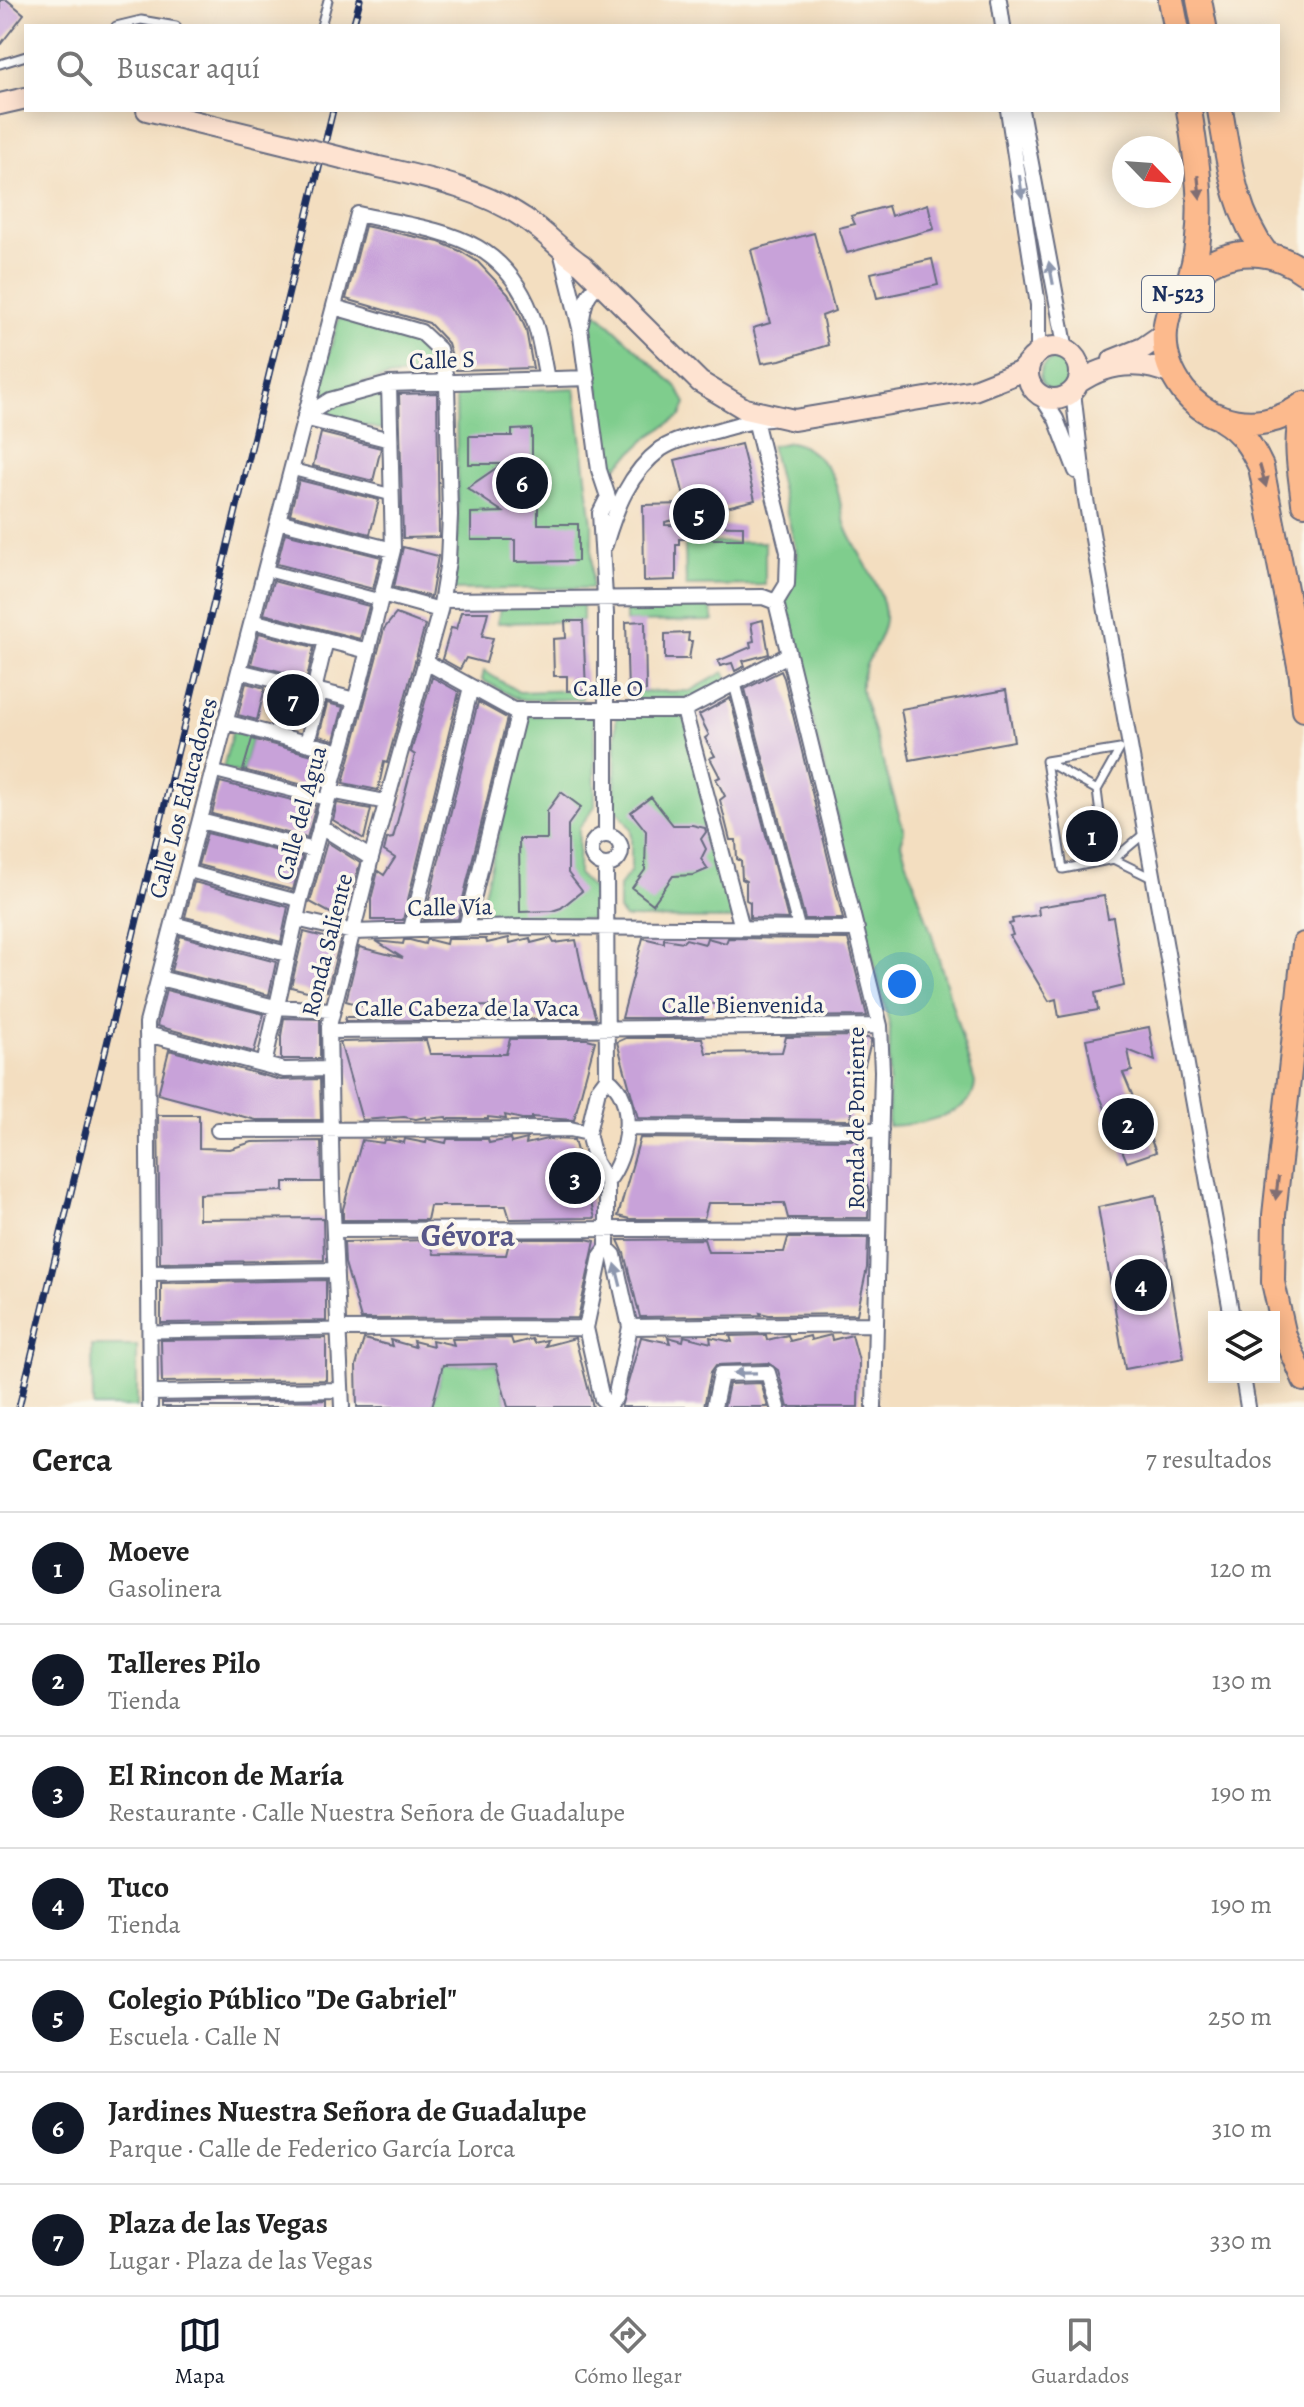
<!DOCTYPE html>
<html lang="es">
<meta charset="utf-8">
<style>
body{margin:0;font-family:Alegreya,serif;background:#f6f6f6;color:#222}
.controls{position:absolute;right:24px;bottom:24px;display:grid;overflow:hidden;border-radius:0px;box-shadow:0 4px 20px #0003}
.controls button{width:72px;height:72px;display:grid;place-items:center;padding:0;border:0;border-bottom:2px solid #e0e0e0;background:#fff;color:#222;font:40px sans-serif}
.compass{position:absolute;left:1112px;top:136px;width:72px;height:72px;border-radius:50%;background:#fff;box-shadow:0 4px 20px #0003;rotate:115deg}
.you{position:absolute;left:902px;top:984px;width:28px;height:28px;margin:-20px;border:6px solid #fff;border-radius:50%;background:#1a73e8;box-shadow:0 0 0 12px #1a73e833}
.badge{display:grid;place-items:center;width:52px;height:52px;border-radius:50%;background:#111827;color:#fff;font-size:26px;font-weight:700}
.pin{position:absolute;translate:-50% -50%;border:4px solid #fff;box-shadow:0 2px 8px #0006}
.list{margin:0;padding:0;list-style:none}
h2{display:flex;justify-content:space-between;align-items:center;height:104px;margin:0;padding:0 32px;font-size:34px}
h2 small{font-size:26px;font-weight:400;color:#767676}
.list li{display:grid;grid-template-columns:52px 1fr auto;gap:24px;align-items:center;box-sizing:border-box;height:112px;padding:0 32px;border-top:2px solid #e0e0e0}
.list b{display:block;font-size:30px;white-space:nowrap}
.list p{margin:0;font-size:26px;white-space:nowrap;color:#767676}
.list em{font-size:26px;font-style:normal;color:#767676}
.icon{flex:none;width:44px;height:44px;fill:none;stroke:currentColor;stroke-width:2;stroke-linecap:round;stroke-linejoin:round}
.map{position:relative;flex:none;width:1304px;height:1407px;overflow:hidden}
.search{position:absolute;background:#fff;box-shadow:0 4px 20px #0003;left:24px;right:24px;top:24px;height:88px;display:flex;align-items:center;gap:20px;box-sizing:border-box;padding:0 28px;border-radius:0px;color:#767676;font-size:30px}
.sheet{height:888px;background:#fff}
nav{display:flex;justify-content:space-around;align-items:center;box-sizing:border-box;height:112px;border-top:2px solid #e0e0e0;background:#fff;font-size:22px;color:#767676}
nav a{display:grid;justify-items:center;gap:4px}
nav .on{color:#111827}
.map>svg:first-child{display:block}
</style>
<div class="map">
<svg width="1304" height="1407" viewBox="0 0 1304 1407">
<rect width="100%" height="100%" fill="#fbf7ec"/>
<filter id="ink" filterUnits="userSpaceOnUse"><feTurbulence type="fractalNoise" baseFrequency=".0125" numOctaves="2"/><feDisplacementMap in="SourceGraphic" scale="16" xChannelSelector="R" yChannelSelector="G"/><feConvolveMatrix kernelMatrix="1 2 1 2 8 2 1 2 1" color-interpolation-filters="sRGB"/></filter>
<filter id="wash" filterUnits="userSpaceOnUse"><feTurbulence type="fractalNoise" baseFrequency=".006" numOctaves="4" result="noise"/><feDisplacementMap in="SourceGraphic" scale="32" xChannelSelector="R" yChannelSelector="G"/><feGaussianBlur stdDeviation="1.8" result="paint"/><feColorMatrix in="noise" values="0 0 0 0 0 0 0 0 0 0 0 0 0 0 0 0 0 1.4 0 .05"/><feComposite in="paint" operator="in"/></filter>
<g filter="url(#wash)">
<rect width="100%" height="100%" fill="#f3dec0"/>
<path fill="#7fcd8d" stroke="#4d7e76" stroke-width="2" d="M590,306L676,386L686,403L681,416L650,436L614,469L609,466L588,308Z
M339,317C375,326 431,328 436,373C391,374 360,381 317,398Z
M1040 375a15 15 0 1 1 30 0a15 15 0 1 1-30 0Z
M575,388L592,524V588L453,590L458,535L456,393Z
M378,393L384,396L383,428L379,429L318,415L338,405Z
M790,442C807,445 823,460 832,475C841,492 840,512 847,529C858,556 887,591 885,620C882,645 860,663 861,689L904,831L901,844L932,935L975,1083C974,1117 914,1125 888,1126L890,1027L785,612C784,592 797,575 797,555L771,446Z
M765,542V585L686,586L685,543Z
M501,605H583V621L497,623Z
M626,605L710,606L714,621L626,622Z
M484,671L519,692L582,690V699L519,700L482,680Z
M724,672L728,679L692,698L628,700V692L690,691Z
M616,714H683L735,919L625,918L619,911V886L631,871V829L615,807Z
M594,715L595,806L579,828L578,874L594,890L592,919L477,921L528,716Z
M233,729L253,734L242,774L223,768Z
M92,1346H137V1407H93Z
M496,1364L508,1407H432L443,1365Z"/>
<g id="blocks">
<path fill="#c8a2d9" d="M0,0H7L24,14L0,45Z
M928,204L934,229L847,253L839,228L855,224L851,216L888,206L891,216Z
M365,226L439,242L460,251L478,262L508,294L518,311L526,330L533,368L456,370L448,343L429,323L346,299Z
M814,233L835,311L822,316L828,345L780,360L762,363L753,328L770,323L751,250Z
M932,259L938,285L877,298L871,273Z
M437,393L439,537L403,538L399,394Z
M532,429V471H538V524H578V561L515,562V540H471V513L503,512L467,488L502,464H469V436H512V430Z
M321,433L381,448L373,481L313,466Z
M741,444L755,500L665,522V525L743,526V539H679V545H676V580L644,581L643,505L686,504L675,460Z
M299,480L379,500L370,534L290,514Z
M285,533L381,557L373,589L277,564Z
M403,547L438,556L431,597L394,587Z
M273,581L369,606L360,639L264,614Z
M461,612H488L482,636L493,638L486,663L466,658L460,669L442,659L451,628L456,629Z
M396,614L425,625L387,763L384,762L378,790L343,783L384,629Z
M763,620L769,654L743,661L745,666L735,671L732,663L720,666L718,661L751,647L750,642L754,641L751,623Z
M565,621H583L586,690L567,691V676H554L553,639L566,638Z
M645,621L646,691L628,692L626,622Z
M259,633L314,647L307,678L251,664Z
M689,633L688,641H692L689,659H665V634Z
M781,671L784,678L843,919H805L745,689Z
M432,677L459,692L403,920H371V899L378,871L384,875L395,858L384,851L387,839L393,838L415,755L411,752Z
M246,683L265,688L257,720L238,715Z
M1006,690L1014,741L910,760L901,709Z
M730,698L788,919L750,918V902L746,900V881L742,879L741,861L737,859L736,840H730L720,800L725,796L716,779L720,777L710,758L715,756L705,738L709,735L699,715Z
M478,702L507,718L458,919L424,920Z
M327,703L343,707L334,740L319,736Z
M252,739L328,759L320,789L243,770Z
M220,782L316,806L307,838L212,814Z
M561,792L581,807L568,825V873L582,891L561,908L552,911L520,912L519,839H547V811Z
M651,797L673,825H692L705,828L706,832L701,839L706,849L701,859L708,869L694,875L673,876L653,904L632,888L645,870L646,831L631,812Z
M337,803L371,809L364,839L333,820Z
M207,833L302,857L293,890L198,865Z
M327,842L360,863L343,920L310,902Z
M194,882L288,907L281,942L185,917Z
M1104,896L1108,918L1113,917L1124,986L1095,993L1098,1010L1059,1017L1056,999L1049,1001L1010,936L1013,935L1009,924L1013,923L1012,919L1039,915L1038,907Z
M304,932L340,941L327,992L326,987L322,988L323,995L291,987Z
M180,936L276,962L269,995L171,971Z
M509,938L510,943L530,938L531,943L551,938L554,943L576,940L584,978L596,1019H509L505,1006L429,1007L426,1020L345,1021L346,1017H400L346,1001L359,947L403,958L376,941L403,944L404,940H410L425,944L426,940H430L446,944L447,939H486L487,943Z
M643,938L664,943V939L683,942L686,939L705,944L707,938L726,943L728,938L848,939L867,1016L786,1017L782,1004H706L703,1018H622Z
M166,990L264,1014L254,1052L157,1026Z
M284,1018L320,1019V1059H281V1036Z
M1149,1027L1155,1061L1128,1050L1132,1071L1123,1073L1156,1152L1127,1162L1096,1087L1086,1039Z
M860,1036L871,1039V1042L850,1120L638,1118L617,1042L626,1038H702L706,1053L782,1052L786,1037Z
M510,1039H587L595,1041L574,1120L532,1117V1119H522L505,1115L506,1119L488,1117V1119H447L446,1117L426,1119V1117L416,1119L404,1117L362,1120L340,1042L426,1040L430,1054H506Z
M169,1050L281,1080L320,1079L321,1120H256L158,1094Z
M158,1115H199V1148L230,1149L252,1142L321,1141L322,1182H284V1191L199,1194V1219L323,1218L324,1260L160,1263Z
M640,1138L857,1140L869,1193L868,1218H788L784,1203H708L704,1219H630L618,1216Z
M405,1139L426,1143L427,1139L446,1143L447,1139H488L489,1143L510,1139L511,1143L527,1139L526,1144L547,1139L574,1140L595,1218L510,1219L506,1206H430L427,1220H343V1209L362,1140L383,1143L384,1140H390L404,1143Z
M1156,1195L1184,1358L1125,1369L1098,1207Z
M788,1238H868L867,1268L857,1314L769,1315L760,1313L761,1315L640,1317L624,1253L618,1240L704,1239L708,1252H784Z
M510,1239H586L595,1241L578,1318L361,1319L345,1263L344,1242L430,1240L434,1254L506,1255Z
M326,1280V1321L161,1323V1283Z
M766,1335L767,1340L788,1335L790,1341L810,1336L811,1340L831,1335L832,1340L852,1335L859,1361L858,1407H788L778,1370L768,1363L716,1365L711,1372L704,1407H621L641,1337L670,1343L668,1337L683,1341L684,1336L711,1343L710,1337L732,1342L730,1336Z
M326,1338V1380L162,1382L161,1340Z
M511,1338L513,1344L532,1339L534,1343L547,1340L545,1346L575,1338L593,1407H508L496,1364L443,1365L432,1407H357L356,1366L364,1339L392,1346L390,1340L415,1347L413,1341L433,1346L432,1340L454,1345L452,1339Z
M761,1383L768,1407H724L729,1384Z
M326,1400V1407H162V1403Z"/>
</g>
</g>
<g filter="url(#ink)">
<use href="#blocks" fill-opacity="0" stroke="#676c80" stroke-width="2"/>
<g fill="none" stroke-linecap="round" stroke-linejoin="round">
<defs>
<path id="service" d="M116,26L141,20L176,26
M321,26L328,0
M0,64L26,56
M1120,749L1046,761L1063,869L1114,859L1145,833
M1120,749L1097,790L1105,855L1154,879
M1047,762L1097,790"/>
<path id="pedestrian" d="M291,469L392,495
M265,570L380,600
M735,684L799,929
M213,771L328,800
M187,871L300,901
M149,1332L339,1329"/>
<path id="minor" d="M999,0L1003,26
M1008,110L1038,305V352
M1021,110L1066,350
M561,251L580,328L599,470L608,497L600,513L606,614V835
M334,307L421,332L439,349L447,382L450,515L448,561L440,610L371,858L329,1026L332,1192L342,1407
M581,324C584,307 585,292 601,284
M1073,392L1085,494L1232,1317
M1041,396L1056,419L1076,471
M755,420L788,552L787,584L776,602
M390,440L312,420L305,416L330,400L389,384L588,378
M278,521L393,550
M605,545C616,508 629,473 661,449C676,439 698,435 715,431C733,426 751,420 770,419
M382,594L440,610
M442,600L763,597L776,602
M776,602L880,1026L882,1071L874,1407
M252,621L368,651
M426,662L513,710H684L788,655
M239,671L355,700
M314,690L326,640
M684,710L742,928
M225,722L341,752
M307,743L320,692
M330,791L386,802
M200,821L314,850
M320,826L371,858
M591 850a15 15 0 1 1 30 0a15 15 0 1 1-30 0Z
M606,865L607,1078L598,1090L588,1133L595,1162L607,1182V1248L614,1255L630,1327L615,1398L609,1403V1407
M296,919L353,932L523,927L857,929
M173,924L287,954
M466,928L519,710
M411,929L471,687
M159,978L275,1007L331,1010
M329,1031L880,1026
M147,1034L284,1070L330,1069
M264,1065L300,901L360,682L393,550L389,384
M607,1078C638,1099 628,1157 607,1182
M626,1128L881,1130
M218,1130L570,1129L588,1133
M334,1230L878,1228
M607,1248L601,1256L586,1328L602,1399L609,1403
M149,1273L336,1270
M630,1327L876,1324
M339,1329L586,1328
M1243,1377L1248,1407
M150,1393L341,1390
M150,1407L147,1023L358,214C439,232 506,233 535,324C541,342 543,361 547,379
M714,1407L721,1374L768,1373L778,1407"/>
<path id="secondary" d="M0,104L26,98
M147,110L287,144
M358,162C415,176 475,185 524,218C546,232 561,251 582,265L700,382L745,409L794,420L974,390L1020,372L1032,358
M1028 373a26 26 0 1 1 52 0a26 26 0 1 1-52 0Z
M1113,360L1143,348L1166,332
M1078,383C1108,362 1141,360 1174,375"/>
<path id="primary" d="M1300,667L1304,710
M1304,944L1274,1215L1273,1282L1285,1336L1304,1380"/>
<path id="trunk" d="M1171,0L1176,26
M1199,0L1204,26
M1189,110C1198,166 1207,223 1190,278
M1220,110C1229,161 1234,212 1266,254
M1304,272C1223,212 1123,310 1183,390C1193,403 1207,413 1222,418C1251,428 1280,422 1304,404
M1304,412C1293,440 1301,474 1304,503
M1223,420C1242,431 1252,448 1261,467L1304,686"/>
</defs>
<use href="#service" stroke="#676c80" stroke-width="11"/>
<use href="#pedestrian" stroke="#676c80" stroke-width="15"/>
<use href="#minor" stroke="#676c80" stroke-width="18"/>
<use href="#secondary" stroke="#676c80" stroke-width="24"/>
<use href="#primary" stroke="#676c80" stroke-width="26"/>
<use href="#trunk" stroke="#676c80" stroke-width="28"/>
<use href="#service" stroke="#fff" stroke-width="7"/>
<use href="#pedestrian" stroke="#fff" stroke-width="11"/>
<use href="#minor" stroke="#fff" stroke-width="14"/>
<use href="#secondary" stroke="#fee3d1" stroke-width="20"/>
<use href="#primary" stroke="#fcba8d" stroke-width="22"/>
<use href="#trunk" stroke="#fcba8d" stroke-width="24"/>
<defs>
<path id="rail" d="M353,26L360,0
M19,1407L333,110"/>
</defs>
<use href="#rail" stroke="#1b2f5e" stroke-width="7"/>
<use href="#rail" stroke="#fbf7ec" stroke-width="4" stroke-dasharray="12" stroke-linecap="butt"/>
<defs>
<path id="secondary-bridge" d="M287,144L358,162"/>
</defs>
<use href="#secondary-bridge" stroke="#676c80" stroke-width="24" stroke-linecap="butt"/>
<use href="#secondary-bridge" stroke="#fee3d1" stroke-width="20"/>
</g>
<defs><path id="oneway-solid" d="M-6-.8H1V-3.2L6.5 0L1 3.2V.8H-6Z" transform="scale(2)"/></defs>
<g fill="#8d97ae">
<use href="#oneway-solid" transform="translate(1021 187) rotate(82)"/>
<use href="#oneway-solid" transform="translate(1051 273) rotate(-101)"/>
<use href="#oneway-solid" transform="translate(618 1275) rotate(-104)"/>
<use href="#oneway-solid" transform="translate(745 1373) rotate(179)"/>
</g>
<g fill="#806e73">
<use href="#oneway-solid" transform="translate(1199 187) rotate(84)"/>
<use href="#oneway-solid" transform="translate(1263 476) rotate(74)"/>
<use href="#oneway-solid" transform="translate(1277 1188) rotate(97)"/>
</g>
</g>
<g text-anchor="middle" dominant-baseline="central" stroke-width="7" stroke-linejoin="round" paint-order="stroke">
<rect fill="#fbf7ec" stroke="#5e6b89" stroke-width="2" x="1142" y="276" width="72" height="36" rx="6"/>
<g font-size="22" font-weight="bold" fill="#1b2f5e">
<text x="1178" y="294">N-523</text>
</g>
<g font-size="24" fill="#1b2f5e" stroke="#fbf7ec">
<text transform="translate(442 360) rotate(-2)">Calle S</text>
<text x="608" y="688">Calle O</text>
<text transform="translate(183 798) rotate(-75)">Calle Los Educadores</text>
<text transform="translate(301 813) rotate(-75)">Calle del Agua</text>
<text transform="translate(450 907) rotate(-1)">Calle Vía</text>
<text transform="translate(327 945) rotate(-76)">Ronda Saliente</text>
<text x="743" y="1005">Calle Bienvenida</text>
<text x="467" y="1008">Calle Cabeza de la Vaca</text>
<text transform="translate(856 1118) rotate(-90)">Ronda de Poniente</text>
</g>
<g font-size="32" font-weight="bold" fill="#585789" stroke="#fbf7ec">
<text x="468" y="1235">Gévora</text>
</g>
</g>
</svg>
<div class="controls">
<button><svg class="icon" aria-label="layers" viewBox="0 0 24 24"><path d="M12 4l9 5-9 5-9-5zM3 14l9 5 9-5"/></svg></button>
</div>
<svg class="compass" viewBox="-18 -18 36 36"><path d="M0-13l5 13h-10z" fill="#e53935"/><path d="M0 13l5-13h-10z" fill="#767676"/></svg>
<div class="you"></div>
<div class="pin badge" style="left:1092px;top:836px">1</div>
<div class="pin badge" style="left:1128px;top:1124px">2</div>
<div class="pin badge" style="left:575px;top:1178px">3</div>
<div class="pin badge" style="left:1141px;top:1285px">4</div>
<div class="pin badge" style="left:699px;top:514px">5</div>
<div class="pin badge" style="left:522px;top:483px">6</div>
<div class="pin badge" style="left:293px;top:700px">7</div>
<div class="search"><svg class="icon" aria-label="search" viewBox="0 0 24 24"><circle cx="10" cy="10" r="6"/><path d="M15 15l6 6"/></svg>Buscar aquí</div>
</div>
<section class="sheet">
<h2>Cerca<small>7 resultados</small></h2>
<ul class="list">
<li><span class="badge">1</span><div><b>Moeve</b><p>Gasolinera</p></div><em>120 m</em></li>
<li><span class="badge">2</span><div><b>Talleres Pilo</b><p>Tienda</p></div><em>130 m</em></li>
<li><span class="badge">3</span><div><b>El Rincon de María</b><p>Restaurante · Calle Nuestra Señora de Guadalupe</p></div><em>190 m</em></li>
<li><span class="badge">4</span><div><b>Tuco</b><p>Tienda</p></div><em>190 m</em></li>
<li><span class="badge">5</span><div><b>Colegio Público &quot;De Gabriel&quot;</b><p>Escuela · Calle N</p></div><em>250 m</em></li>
<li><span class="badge">6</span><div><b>Jardines Nuestra Señora de Guadalupe</b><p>Parque · Calle de Federico García Lorca</p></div><em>310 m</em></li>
<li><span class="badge">7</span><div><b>Plaza de las Vegas</b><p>Lugar · Plaza de las Vegas</p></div><em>330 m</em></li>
</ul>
</section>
<nav>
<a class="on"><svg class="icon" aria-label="map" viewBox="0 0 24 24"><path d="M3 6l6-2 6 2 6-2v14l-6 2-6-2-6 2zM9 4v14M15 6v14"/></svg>Mapa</a>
<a><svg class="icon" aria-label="directions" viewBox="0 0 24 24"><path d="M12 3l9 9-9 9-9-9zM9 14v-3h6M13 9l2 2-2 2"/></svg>Cómo llegar</a>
<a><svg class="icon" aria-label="saved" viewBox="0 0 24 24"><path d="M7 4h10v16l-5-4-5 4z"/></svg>Guardados</a>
</nav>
